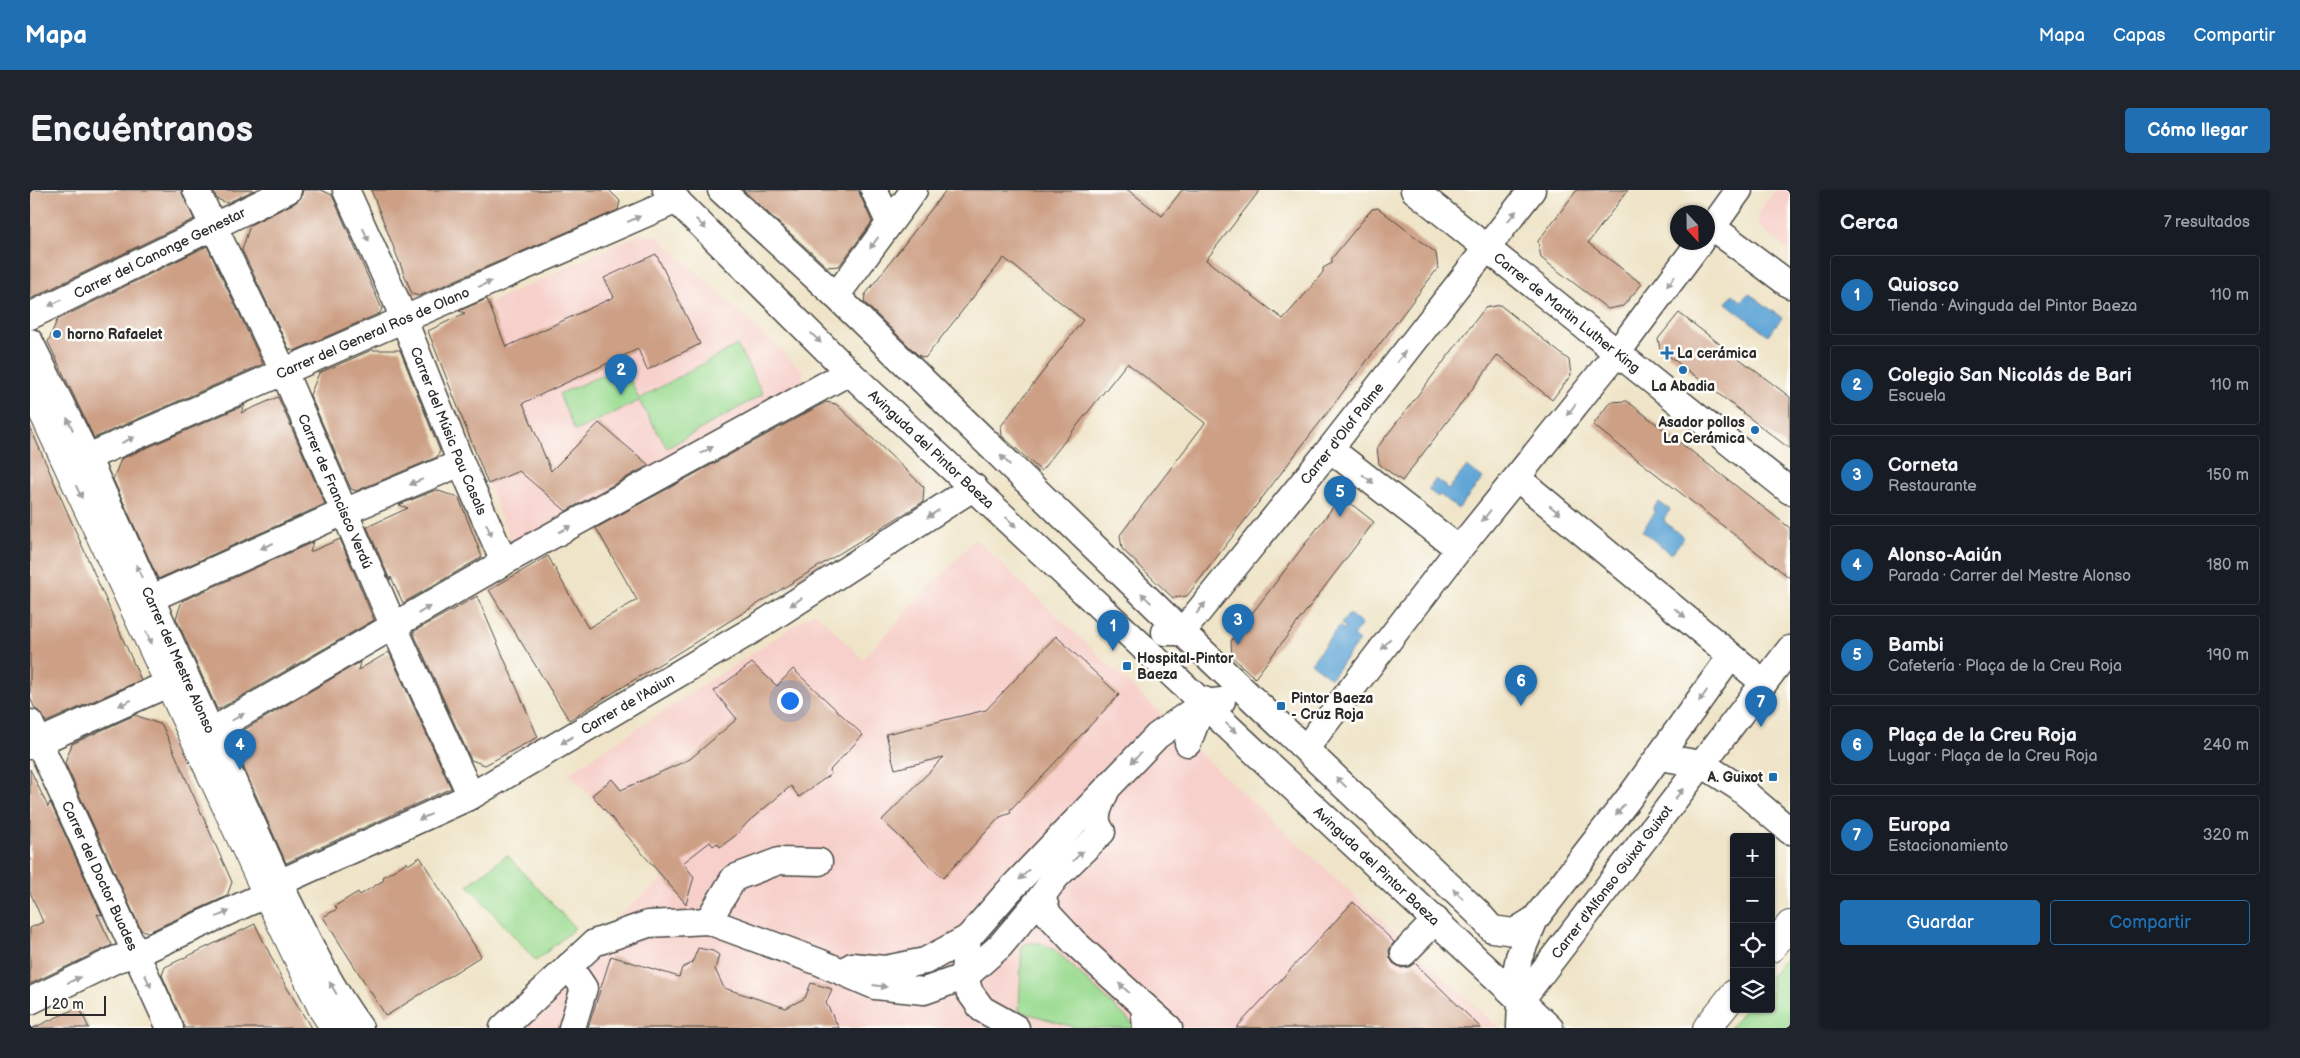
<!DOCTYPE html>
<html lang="es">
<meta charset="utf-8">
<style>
body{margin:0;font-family:"Balsamiq Sans",sans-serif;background:#20242c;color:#f1f3f6}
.controls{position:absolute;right:15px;bottom:15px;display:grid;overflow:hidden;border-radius:5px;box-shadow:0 1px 4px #0004}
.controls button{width:45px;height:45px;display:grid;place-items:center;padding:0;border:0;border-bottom:1px solid #363941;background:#171b24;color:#f1f3f6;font:25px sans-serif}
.compass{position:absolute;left:1640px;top:15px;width:45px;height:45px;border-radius:50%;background:#171b24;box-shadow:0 1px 4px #0004;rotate:158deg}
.scale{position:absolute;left:15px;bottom:12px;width:61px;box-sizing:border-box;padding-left:5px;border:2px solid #2b2b2b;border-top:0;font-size:14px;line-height:18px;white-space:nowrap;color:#2b2b2b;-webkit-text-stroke:4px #fdfcf7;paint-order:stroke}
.you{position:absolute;left:759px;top:510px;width:18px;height:18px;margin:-12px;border:4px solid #fff;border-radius:50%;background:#1a73e8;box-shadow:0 0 0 8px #1a73e833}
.badge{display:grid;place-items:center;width:32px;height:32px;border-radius:50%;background:#1f6fb2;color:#fff;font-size:16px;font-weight:700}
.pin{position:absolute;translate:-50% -41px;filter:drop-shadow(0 1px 2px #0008)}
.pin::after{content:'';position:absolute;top:26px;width:18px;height:15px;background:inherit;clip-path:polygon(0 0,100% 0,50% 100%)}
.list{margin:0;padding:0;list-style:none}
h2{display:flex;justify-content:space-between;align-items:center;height:65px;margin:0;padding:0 20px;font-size:21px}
h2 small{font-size:16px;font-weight:400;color:#9ea1a6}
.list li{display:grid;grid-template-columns:32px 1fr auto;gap:15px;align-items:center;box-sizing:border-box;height:80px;margin:0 10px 10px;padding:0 10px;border:1px solid #363941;border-radius:5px}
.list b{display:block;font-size:19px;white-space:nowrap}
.list p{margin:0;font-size:16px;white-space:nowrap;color:#9ea1a6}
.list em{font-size:16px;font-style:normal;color:#9ea1a6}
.actions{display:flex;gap:10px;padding:15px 20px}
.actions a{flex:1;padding:11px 0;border:1px solid #1f6fb2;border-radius:5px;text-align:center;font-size:18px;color:#1f6fb2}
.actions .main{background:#1f6fb2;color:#fff}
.icon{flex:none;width:28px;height:28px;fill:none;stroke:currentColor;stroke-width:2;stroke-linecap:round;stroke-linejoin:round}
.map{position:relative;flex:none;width:1760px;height:838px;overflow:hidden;border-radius:5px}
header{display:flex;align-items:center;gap:30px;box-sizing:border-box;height:70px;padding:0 25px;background:#1f6fb2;color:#fff}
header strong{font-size:24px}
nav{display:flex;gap:28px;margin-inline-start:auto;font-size:18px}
.intro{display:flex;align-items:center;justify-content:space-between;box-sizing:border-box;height:120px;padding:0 30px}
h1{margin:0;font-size:35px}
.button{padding:12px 22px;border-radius:5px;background:#1f6fb2;color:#fff;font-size:18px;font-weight:700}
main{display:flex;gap:30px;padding:0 30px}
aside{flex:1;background:#171b24;border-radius:5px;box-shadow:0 1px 4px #0004}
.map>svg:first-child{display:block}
</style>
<header>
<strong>Mapa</strong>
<nav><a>Mapa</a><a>Capas</a><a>Compartir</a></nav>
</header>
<div class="intro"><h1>Encuéntranos</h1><a class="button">Cómo llegar</a></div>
<main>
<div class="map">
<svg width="1760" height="838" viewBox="0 0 1760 838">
<rect width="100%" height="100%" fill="#fdfcf7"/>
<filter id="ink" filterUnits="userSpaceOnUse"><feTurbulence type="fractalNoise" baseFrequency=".02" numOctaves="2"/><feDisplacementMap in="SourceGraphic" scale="10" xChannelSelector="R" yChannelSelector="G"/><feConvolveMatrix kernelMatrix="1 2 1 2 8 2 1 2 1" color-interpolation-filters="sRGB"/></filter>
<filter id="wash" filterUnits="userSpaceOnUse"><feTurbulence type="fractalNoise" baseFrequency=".0096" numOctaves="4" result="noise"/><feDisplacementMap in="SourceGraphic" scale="20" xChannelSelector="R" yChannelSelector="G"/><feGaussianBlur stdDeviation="1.12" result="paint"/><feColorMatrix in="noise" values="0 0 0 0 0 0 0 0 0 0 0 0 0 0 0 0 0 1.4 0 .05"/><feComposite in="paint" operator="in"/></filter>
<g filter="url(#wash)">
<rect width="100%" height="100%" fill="#efe4c8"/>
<path fill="#f7d0cb" d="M1745,0H1760V61L1729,37L1728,22Z
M610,44L627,46L774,182L772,198L484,359L398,141Z
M945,349L1142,534L1167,561L1469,838H448L491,806L634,688L539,583L785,422L833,469Z"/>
<path fill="#9cdc93" stroke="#64845f" d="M707,155L733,204L637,258L609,211L545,241L529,204L594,176L609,209Z
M477,665L545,738L506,771L438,695Z
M1000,753H1010L1025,760L1104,835V838H1047L989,821L992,755Z
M1760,762V838H1700L1715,819H1741V786Z"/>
<path fill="#61a6d7" stroke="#466881" d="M1719,103L1752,128L1738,145L1696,113L1703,104L1711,111Z
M1437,276L1453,288L1428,319L1410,305L1408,307L1398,300L1406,289L1416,296L1415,298L1418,300Z
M1629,312L1640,320L1634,328L1635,332L1654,348L1641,364L1612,341L1624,324L1623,318Z
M1319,424L1332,434L1323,446L1329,451L1301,488L1281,473L1309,436L1314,440L1315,438L1311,434Z"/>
<g id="blocks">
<path fill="#cda086" d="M0,0H151L164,29L2,108H0Z
M183,0H224L197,13L187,9Z
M273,0H291L302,5L352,119L350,123L264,161L259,159L212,60L220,35L265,13L271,8Z
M341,0H579L590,11L588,20L389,106L382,104Z
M713,0H828L842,32L809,76L797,77Z
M916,0H1098L1132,26L1152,0H1230L1176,70L1253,129L1277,102L1293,82V78L1302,73V68L1342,19L1348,18L1406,63L1408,78L1157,406L1143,408L1092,359L1090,345L1175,233L1097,173L1011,281L972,246L971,236L1053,130L974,68L895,168L888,165L834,112L835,105Z
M1547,0H1598L1558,53L1612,94L1593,116L1578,119L1511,68L1508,51Z
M177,56L233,174L64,248L18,152L27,130Z
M626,64L670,154L617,180L608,159L493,213L521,281L569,233L619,275L536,321L489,281L458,294L398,141L435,123L429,121L457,109L476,157L584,107L574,88Z
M1470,115L1539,170L1541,185L1522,210L1468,165L1372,291L1349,274L1347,258L1455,118Z
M1649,123L1760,207V259L1630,159L1628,149Z
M342,160H370L410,261L407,267L326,301L321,299L280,205L289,183Z
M248,207L295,314L128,389L83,289L91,269L215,215L211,223Z
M1597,211L1760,338V388L1563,235L1580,212Z
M796,212L806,214L894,297L893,312L539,530L459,400L518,366L558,438L607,410L566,338Z
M0,237L111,490L16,532L9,521L5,519L0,507Z
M406,300L429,308L452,367L373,413L361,387L360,390L337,337L378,318L369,315Z
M1320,313L1344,332L1225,488L1202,467L1201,451L1304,316Z
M310,349L344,430L189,519H187L146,428L152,411L283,352L280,362Z
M447,406L508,547L455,575L441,570L383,442Z
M1026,446L1089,505L980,620L981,623L970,627L913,688L852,630L914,567L865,579L856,544L956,520Z
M359,462L421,598L256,673L205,558L209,543L330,472L328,480Z
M722,473L747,496L763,479L833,545L800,580L801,584L769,607L761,596L719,631L705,646L690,657L687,653L683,656L680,652L653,673L664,687L656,714L562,605L582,589L591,600L660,569L707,529L684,501Z
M105,525L132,535L202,692L197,706L118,742L111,740L35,573L42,554Z
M0,579L18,617L20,612L72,725L67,724L82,755L0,794V738L13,732L0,702Z
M390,667L451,766L356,826L293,727L307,719L305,716L328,702L330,705L354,690L353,687L377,672L378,675Z
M1323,712L1364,752L1359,760L1360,768L1363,773L1371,778L1379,777L1385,773L1451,838H1206Z
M225,734L253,791L281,838H155L132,785L135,777Z
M668,758L683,761L689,765L685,779L694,798L756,818L775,808L781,793L802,799L796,813L809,838H558L581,766L649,787L652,778L662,773Z
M49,817L59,838H3Z"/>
</g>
</g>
<g filter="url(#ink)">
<use href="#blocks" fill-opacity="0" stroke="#484743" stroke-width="1"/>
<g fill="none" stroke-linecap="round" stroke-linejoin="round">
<defs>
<g id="minor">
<path id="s1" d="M166,0L254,182L364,437L441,606"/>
<path id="s2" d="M316,0L366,110L431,273L474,372"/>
<path id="s3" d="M636,0L819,182L1520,838"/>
<path d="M691,0L806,106L1152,442L1448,723L1462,739L1484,742L1505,729L1602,604L1701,466"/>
<path d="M844,0L859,32"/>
<path id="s4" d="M1384,0L1760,301"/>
<path d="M1682,37L1760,95"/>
<path d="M1678,43L1709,0"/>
<path d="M806,106L884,0"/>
<path id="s5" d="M0,126L258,0"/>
<path id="s6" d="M0,152L57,267L249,693C274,743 297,793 330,838"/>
<path d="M1300,259L1429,359"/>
<path id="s7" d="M42,274L647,10"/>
<path d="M1487,288L1734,493"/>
<path d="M106,415L314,322L431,273"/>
<path id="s8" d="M1135,442H1152L1300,259L1502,0"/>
<path id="s9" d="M0,533L140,838"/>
<path d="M166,550L474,372L819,182"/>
<path d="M1158,553L1174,510"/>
<path d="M0,556L140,493"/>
<path d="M1276,558L1429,359L1587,163L1670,52"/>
<path d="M1629,567L1672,574L1708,597L1760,641"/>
<path d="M1076,601C1070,615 1061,629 1072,642L1026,687L1012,706L1018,724L1044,752L1114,816L1116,838"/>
<path d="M678,731L704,688L749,671L789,672"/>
<path d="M1374,763L1406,730"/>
<path d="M539,776L554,798L542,838"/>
<path d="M822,776L855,779L895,771L938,748"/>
<path id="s10" d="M1491,810L1760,459"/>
<path id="s11" d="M0,811L87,769L106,764L237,704L249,693L441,606L726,438L944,297"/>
<path d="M1114,816L1139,838"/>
<path d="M473,838L564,753L618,734L678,731L789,772L845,796L894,801L936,786L970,756L1012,706"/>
<path d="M986,838L952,819L939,801L934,780L938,748L977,703L1127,546L1174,513L1192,511"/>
<path d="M1490,838L1491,810L1484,792L1489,767L1505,729"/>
</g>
<path id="major" d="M0,194L237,704L293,820L305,838
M1741,758L1760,735
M1677,838L1704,804"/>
</defs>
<use href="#minor" stroke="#484743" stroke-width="29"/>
<use href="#major" stroke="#484743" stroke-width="30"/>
<use href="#minor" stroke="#fff" stroke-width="26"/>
<use href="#major" stroke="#fff" stroke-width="28"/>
</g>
<defs><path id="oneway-solid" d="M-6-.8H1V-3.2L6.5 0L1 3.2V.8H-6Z" transform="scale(1.25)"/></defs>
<g fill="#a0a0a0">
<use href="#oneway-solid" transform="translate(1482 26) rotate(-51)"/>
<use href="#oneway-solid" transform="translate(604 29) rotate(-24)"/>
<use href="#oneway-solid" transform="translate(671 34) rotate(45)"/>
<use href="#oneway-solid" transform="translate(336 45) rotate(66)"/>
<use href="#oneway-solid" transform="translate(844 53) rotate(126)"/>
<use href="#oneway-solid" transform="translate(1641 91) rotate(127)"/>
<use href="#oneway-solid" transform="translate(455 94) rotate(-24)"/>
<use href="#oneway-solid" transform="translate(25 113) rotate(154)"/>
<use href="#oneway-solid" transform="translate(786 148) rotate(45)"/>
<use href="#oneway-solid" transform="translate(1371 167) rotate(-52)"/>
<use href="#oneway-solid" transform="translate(1541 220) rotate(129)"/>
<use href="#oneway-solid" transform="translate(40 234) rotate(-116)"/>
<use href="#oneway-solid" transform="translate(98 250) rotate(-24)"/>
<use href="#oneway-solid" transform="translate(677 260) rotate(-29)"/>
<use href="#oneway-solid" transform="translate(975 270) rotate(-136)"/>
<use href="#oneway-solid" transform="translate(1338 289) rotate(38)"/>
<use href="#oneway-solid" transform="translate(386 292) rotate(157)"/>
<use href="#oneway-solid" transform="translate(49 302) rotate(64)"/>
<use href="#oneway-solid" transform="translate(1525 320) rotate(40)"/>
<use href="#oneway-solid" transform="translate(903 324) rotate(147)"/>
<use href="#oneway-solid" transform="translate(1456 326) rotate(129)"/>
<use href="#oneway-solid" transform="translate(981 332) rotate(43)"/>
<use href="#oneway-solid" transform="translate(535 339) rotate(-29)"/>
<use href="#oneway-solid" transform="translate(459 340) rotate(67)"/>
<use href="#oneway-solid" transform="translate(237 356) rotate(156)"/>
<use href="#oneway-solid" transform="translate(109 381) rotate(-114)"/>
<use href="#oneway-solid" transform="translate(1116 408) rotate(-136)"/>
<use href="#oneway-solid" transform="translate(766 412) rotate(147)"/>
<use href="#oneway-solid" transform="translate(1171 418) rotate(-51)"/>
<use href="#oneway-solid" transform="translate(394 420) rotate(-31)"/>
<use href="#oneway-solid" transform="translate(1650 423) rotate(40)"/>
<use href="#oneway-solid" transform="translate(119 448) rotate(66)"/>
<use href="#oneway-solid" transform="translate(1356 454) rotate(128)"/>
<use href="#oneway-solid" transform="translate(1673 506) rotate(125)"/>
<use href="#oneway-solid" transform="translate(95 513) rotate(156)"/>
<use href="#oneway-solid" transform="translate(208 527) rotate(-30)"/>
<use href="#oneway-solid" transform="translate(1201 538) rotate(43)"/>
<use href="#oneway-solid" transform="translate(537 550) rotate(149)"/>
<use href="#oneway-solid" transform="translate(1106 568) rotate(134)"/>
<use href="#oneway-solid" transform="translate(1311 592) rotate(-136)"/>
<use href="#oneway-solid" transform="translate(1649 604) rotate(-52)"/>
<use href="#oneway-solid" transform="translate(1590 620) rotate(128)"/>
<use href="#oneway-solid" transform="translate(395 627) rotate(156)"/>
<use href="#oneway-solid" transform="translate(1048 666) rotate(-45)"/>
<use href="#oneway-solid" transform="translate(994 685) rotate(134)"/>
<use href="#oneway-solid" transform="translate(1428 704) rotate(-136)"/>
<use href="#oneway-solid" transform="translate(193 724) rotate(-24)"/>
<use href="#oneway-solid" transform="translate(44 790) rotate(-25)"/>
<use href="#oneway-solid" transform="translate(118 791) rotate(65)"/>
<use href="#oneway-solid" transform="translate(850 796) rotate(8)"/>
<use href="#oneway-solid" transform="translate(303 798) rotate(-120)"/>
<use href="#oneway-solid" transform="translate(1094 798) rotate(-138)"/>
</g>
</g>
<g fill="#1f6fb2" stroke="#fdfcf7" stroke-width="2">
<circle cx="27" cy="144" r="5"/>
<path d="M1634.5 155.5h5v5h5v5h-5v5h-5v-5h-5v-5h5z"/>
<circle cx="1653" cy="180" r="5"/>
<circle cx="1725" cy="240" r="5"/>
<rect x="1092" y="471" width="10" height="10" rx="2.5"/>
<rect x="1246" y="511" width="10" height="10" rx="2.5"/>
<rect x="1738" y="582" width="10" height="10" rx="2.5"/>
</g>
<g text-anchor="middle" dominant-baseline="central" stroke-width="5" stroke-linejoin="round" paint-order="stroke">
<g font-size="14" fill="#2b2b2b" stroke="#fdfcf7">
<text stroke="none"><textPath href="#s5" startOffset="144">Carrer del Canonge Genestar</textPath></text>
<text stroke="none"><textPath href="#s4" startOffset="196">Carrer de Martin Luther King</textPath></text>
<text stroke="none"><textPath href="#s7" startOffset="328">Carrer del General Ros de Olano</textPath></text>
<text stroke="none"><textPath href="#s2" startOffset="262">Carrer del Músic Pau Casals</textPath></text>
<text stroke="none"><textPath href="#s8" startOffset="272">Carrer d'Olof Palme</textPath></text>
<text stroke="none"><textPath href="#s3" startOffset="371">Avinguda del Pintor Baeza</textPath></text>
<text stroke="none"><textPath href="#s1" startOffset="332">Carrer de Francisco Verdú</textPath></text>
<text stroke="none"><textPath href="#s6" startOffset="351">Carrer del Mestre Alonso</textPath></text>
<text stroke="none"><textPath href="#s11" startOffset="669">Carrer de l'Aaiun</textPath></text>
<text stroke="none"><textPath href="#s3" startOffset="981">Avinguda del Pintor Baeza</textPath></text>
<text stroke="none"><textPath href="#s9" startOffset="168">Carrer del Doctor Buades</textPath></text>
<text stroke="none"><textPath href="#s10" startOffset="149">Carrer d'Alfonso Guixot Guixot</textPath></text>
</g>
<g font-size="14" font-weight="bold" fill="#2b2b2b" stroke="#fdfcf7" text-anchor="start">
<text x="37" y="144">horno Rafaelet</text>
<text x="1647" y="163">La cerámica</text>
<text x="1653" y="196" text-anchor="middle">La Abadia</text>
<text x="1715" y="232" text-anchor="end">Asador pollos<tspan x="1715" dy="16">La Cerámica</tspan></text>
<text x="1107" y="468">Hospital-Pintor<tspan x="1107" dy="16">Baeza</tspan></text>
<text x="1261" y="508">Pintor Baeza<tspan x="1261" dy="16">- Cruz Roja</tspan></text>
<text x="1733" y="587" text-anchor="end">A. Guixot</text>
</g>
</g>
</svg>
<div class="controls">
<button>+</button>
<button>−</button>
<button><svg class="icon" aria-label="locate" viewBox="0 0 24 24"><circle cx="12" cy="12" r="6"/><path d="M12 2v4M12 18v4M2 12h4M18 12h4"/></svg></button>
<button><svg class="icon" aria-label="layers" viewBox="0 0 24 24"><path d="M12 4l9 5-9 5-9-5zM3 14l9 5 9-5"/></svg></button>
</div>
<svg class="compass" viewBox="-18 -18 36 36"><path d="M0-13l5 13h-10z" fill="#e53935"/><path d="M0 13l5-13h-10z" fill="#9ea1a6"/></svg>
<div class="scale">20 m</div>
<div class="you"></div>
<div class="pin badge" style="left:1083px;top:461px">1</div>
<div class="pin badge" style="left:591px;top:205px">2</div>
<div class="pin badge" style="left:1208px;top:455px">3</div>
<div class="pin badge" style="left:210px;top:580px">4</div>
<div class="pin badge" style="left:1310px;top:327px">5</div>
<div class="pin badge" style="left:1491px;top:516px">6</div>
<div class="pin badge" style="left:1731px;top:537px">7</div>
</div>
<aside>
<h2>Cerca<small>7 resultados</small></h2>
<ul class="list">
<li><span class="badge">1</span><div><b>Quiosco</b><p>Tienda · Avinguda del Pintor Baeza</p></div><em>110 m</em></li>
<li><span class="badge">2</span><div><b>Colegio San Nicolás de Bari</b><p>Escuela</p></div><em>110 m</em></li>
<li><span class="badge">3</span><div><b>Corneta</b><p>Restaurante</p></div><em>150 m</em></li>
<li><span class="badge">4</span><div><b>Alonso-Aaiún</b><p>Parada · Carrer del Mestre Alonso</p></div><em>180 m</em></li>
<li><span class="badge">5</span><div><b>Bambi</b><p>Cafetería · Plaça de la Creu Roja</p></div><em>190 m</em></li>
<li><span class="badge">6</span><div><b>Plaça de la Creu Roja</b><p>Lugar · Plaça de la Creu Roja</p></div><em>240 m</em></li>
<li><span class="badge">7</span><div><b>Europa</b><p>Estacionamiento</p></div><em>320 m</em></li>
</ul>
<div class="actions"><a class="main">Guardar</a><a>Compartir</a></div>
</aside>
</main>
